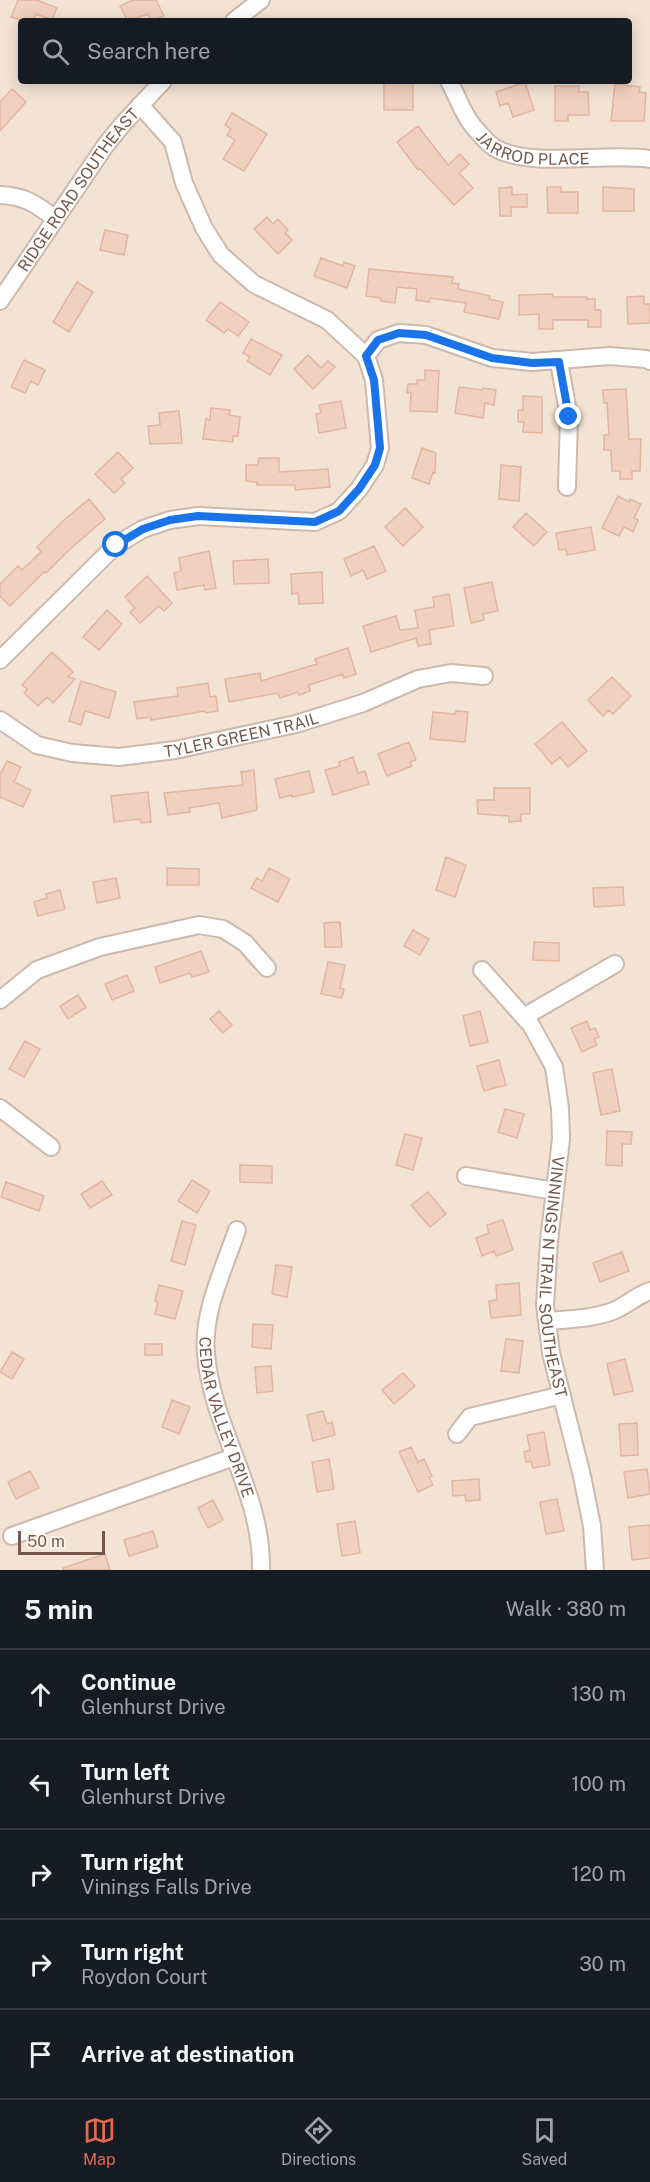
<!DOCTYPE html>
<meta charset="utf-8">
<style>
body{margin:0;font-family:"Public Sans",sans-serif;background:#242831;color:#f1f3f6}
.scale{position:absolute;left:18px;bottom:15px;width:87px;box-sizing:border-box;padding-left:6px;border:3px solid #74584b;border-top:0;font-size:16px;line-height:21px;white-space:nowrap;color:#74584b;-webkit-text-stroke:4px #fef6ec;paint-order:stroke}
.stop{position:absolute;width:18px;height:18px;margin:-14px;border:4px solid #1a73e8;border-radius:50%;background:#fff}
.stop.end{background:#1a73e8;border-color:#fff;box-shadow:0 2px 6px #0008}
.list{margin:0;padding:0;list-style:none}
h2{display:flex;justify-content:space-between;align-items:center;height:78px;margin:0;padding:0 24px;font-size:26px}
h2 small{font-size:20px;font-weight:400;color:#9ea1a6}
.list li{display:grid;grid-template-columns:39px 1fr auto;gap:18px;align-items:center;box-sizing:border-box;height:90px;padding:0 24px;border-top:2px solid #363941}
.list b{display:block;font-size:22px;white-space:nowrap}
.list p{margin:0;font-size:20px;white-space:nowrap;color:#9ea1a6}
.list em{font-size:20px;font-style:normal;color:#9ea1a6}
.icon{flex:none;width:33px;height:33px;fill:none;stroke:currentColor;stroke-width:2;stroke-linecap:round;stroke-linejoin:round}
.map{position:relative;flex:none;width:650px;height:1570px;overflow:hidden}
.search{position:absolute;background:#171b24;box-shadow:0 3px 15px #0003;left:18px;right:18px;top:18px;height:66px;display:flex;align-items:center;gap:15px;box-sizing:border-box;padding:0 21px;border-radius:6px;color:#9ea1a6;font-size:22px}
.sheet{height:528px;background:#171b24}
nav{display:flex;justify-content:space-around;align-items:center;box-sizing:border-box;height:84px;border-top:2px solid #363941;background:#171b24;font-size:16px;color:#9ea1a6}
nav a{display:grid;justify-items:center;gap:3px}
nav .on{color:#e1694f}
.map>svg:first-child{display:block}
</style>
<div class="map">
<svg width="650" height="1570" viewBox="0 0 650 1570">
<rect width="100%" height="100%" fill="#fbf2e5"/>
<path fill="#f3e3d4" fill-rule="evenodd" d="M0,0H650V1570H0ZM21,21H629V81H21Z"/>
<path fill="#f0d0be" stroke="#e2b59f" stroke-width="1.5" d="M18,0H37L57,8L52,20L36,14L33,21H22L11,17Z
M133,0H156L164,16L151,21L148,14L128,21L120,6Z
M384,81H413V110H384Z
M525,82L534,110L513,117L508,103L500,106L496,92Z
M615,84L640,87L639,92L646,93L644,121H611Z
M555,86H579V92H588L589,115H568V121H555Z
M12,89L26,102L0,131V102Z
M232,113L267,134L244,171L223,159L235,140L227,135L231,129L225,125Z
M418,126L448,165L460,154L469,164L459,173L473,188L454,205L420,169L418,170L397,142Z
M512,187V195L527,194V207H511V216H500L499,188Z
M547,187H561V192H578V213H548Z
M603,187L634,189V211H603Z
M267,217L273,224L278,219L288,230L285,233L292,240L278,254L254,229Z
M105,230L128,235L124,255L100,250Z
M321,258L343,266L344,262L355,266L347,288L314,276Z
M369,269L453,277L452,283L459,284L458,289L490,296L489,299L503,302L499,319L464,312L466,303L430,298L429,302L416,300L417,289L397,287L395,303L381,301V298L366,296Z
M77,282L93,292L69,332L53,322Z
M553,294V297H587V299H595V310H601V327H588V320H553V329H539V314L519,315V295Z
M644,296V304H650V323L628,324L627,297Z
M220,302L249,322L238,336L228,329L224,333L206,320Z
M251,339L282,355L270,375L247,361L250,357L243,353Z
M308,355L321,368L328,361L335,367L313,389L294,369Z
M24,360L45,370L38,385L31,381L25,393L11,387Z
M425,370L439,371L437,412L410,411L411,393H407L408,384H417V380H425Z
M459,387L482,390L483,388L496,390L494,405L485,403L483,418L455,413Z
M626,389L629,439H641L640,471H632V479H620V471H612L611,450H604V435H609L607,403H604L603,390Z
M523,396L542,397V433L523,432L524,422H518V410H523Z
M341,401L346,428L319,433L316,414L321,413L319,405Z
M211,408L230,410L229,415L240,417L238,436H233V442L203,439L206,419L210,420Z
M179,411L182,443L150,444L148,426L160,425L159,413Z
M422,448L436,453L435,473L433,472L429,484L412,478Z
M118,452L133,468L121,479L125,483L114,493L95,474Z
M259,458H279V472L328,469L330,487L295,490V485H257V482L246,481V465H258Z
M501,465L521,467L519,501L499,499Z
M618,496L629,502L630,499L641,504L634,518L638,520L633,532L624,527L619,536L602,528Z
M89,499L105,519L70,549L46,573L44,572L10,606L0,596V584L18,566L22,570L41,552L37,547L63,521Z
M405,508L423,527L403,546L385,527Z
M526,513L547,532L534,546L513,527Z
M591,527L595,550L567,555L566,549L559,550L556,533Z
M374,546L386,571L367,579L363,570L351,576L344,559Z
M209,551L216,588L205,590L204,585L177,590L174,573L181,571L179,558Z
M268,559L269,583L234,584L233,561Z
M322,572L323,603L299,604L298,593L292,594L291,574Z
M147,576L172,603L164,611L159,606L140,623L130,612L135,608L125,597Z
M492,582L498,611L483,614L484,620L471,623L464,588Z
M449,594L454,626L429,630L431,644L418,646L416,638L371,652L363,626L396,616L400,630L418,628L415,610L434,607L433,597Z
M107,610L122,624L99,650L83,637Z
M348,648L356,674L344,678L343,674L309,685L310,691L299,695L298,692L280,698L278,693L229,702L225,679L260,673L261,681L317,664L315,659Z
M52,652L73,672L68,677L75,679L53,703L47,697L38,706L24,693L27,689L22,685Z
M612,677L631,696L613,714L609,710L603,716L588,700Z
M81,681L116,692L109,718L85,711L81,725L69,721Z
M208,683L210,697L216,696L218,711L206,713L205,711L151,720V717L137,719L134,702L178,696L177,688Z
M456,711L468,712L465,742L430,739L433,712L455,714Z
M562,722L587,751L568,767L560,757L552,764L535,744Z
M409,742L416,760L410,762L412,766L387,776L378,754Z
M353,757L358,773L365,771L369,784L333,795L325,770L340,766L339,762Z
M7,761L21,767L14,782L31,790L23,807L0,797V775Z
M254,770L257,810L222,818L219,803L189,808L190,812L168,815L164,793L243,785L241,772Z
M309,771L314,792L292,797V795L280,798L275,779Z
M494,788H530V814H521V821L509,822V816L478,814L477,800H494Z
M148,792L151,822L141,823L140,819L114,822L111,796Z
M446,857L466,865L455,897L436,890Z
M167,868L199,869V885H167Z
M269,868L290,879L278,902L251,888L257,878L262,881Z
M116,878L120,898L97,903L93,882Z
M623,887L624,905L594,907L593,888Z
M60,890L65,909L38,916L34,902L47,898L46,894Z
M340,922L342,947H325L324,923Z
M413,930L429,939L420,955L404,946Z
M534,942L559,943V961L533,960Z
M201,951L209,972L192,977L190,973L160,983L155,967Z
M328,962L345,965L340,988L344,989L342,998L321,994Z
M127,975L134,991L112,1000L105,984Z
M78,995L86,1007L68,1019L60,1006Z
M219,1011L232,1025L223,1033L210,1019Z
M480,1011L488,1042L470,1046L463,1016Z
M587,1021L590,1030L595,1028L599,1037L594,1039L597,1045L582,1052L571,1028Z
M25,1041L40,1049L24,1077L9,1069Z
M499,1060L506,1085L484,1091L477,1066Z
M612,1069L620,1111L601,1115L593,1073Z
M505,1109L524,1114L517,1138L498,1132Z
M607,1131L632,1132L631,1144H622V1166L606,1165Z
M405,1134L422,1138L413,1170L396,1165Z
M240,1165L272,1166V1183L240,1182Z
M192,1180L210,1191L197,1213L178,1201Z
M102,1181L112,1195L90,1208L81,1194Z
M6,1182L44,1196L39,1211L1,1197Z
M428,1192L446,1214L430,1227L411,1205Z
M503,1220L513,1250L496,1256L494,1251L482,1256L476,1238L489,1233L487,1225Z
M182,1221L196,1225L185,1265L171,1261Z
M622,1252L629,1271L600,1282L593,1263Z
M276,1265L292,1267L287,1297L272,1294Z
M519,1283L521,1315L491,1318L489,1301L497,1300L496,1285Z
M159,1285L183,1291L175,1319L155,1314L158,1302L155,1301Z
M253,1324L273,1325L271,1349L252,1347Z
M506,1339L523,1341L519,1373L501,1371Z
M145,1344H162V1355H145Z
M12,1352L24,1359L12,1379L0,1372Z
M625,1359L633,1391L614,1395L607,1364Z
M271,1366L273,1391L257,1393L255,1367Z
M403,1373L415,1386L394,1404L382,1390Z
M172,1400L190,1407L179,1434L162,1427Z
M323,1411L327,1424L332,1422L335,1435L313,1441L307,1415Z
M637,1423L638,1455L621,1456L619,1424Z
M544,1432L550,1465L533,1468L531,1461L526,1462L524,1452L530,1450L527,1435Z
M411,1447L418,1462L424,1459L432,1476L429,1477L433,1485L418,1492L399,1452Z
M329,1459L334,1489L317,1492L312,1462Z
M647,1469L650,1494L628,1498L624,1472Z
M30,1471L39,1488L16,1499L8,1482Z
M479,1479L480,1500L466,1501L465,1495L453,1496L452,1481Z
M557,1499L564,1531L546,1534L540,1502Z
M213,1500L223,1520L208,1528L198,1508Z
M355,1521L360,1553L342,1556L337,1524Z
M650,1525V1558L632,1560L629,1527Z
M153,1531L158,1547L129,1556L124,1540Z
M105,1554L110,1570H63V1568Z"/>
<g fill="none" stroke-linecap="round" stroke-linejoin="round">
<defs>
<g id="minor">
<path d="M234,21L261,0"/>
<path id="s1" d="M449,81C457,95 462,113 473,126C479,133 487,143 495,148C532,169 607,152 650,159"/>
<path d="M0,195C24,196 37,204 55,219"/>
<path id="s2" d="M0,301L105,146L122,125L163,81"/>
<path d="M366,356L378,340L399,333L426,335L492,358L532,362L610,356L646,359L650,361"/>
<path d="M559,362L569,417L567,487"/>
<path d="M0,660L116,545L143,529L170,520L198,516L315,522L339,511L359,489L375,465L380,448L374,380L366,356L327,320L254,284L221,255L204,228L184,183L173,142L140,105"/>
<path id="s3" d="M0,720L37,745L72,753L119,757L175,750L296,724L363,703L418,679L451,673L484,676"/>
<path id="s4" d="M482,970L531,1025L554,1067L560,1108L561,1139L549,1241L545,1305L551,1353L582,1476L592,1526L595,1570"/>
<path d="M0,1000L37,970L100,947L199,925L223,929L245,943L267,968"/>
<path d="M524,1017L615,964"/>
<path d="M0,1108L51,1147"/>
<path d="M466,1176L554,1191"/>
<path id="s5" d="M237,1230C224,1269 202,1312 206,1354C212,1428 263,1494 261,1570"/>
<path d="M548,1321C569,1319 592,1319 613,1311C626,1306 637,1295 650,1291"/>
<path d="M457,1434L470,1417L562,1395"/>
<path d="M12,1536L234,1457"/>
</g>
</defs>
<use href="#minor" stroke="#cdb9ac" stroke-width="20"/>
<use href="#minor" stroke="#fff" stroke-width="16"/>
</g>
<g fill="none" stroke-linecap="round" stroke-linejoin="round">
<path stroke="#1a73e8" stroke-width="8" d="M116,545L143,529L170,520L198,516L315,522L339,511L359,489L375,465L380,448L374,380L366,356L378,340L399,333L426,335L492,358L532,363L559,362L569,417"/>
</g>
<g text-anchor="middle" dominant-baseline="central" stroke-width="4.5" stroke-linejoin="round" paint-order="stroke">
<g font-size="16" fill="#74584b" stroke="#fef6ec">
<text stroke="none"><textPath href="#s1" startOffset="120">JARROD PLACE</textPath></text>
<text stroke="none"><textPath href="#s2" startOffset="136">RIDGE ROAD SOUTHEAST</textPath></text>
<text stroke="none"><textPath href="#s3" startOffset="252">TYLER GREEN TRAIL</textPath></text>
<text stroke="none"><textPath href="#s4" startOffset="333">VINNINGS N TRAIL SOUTHEAST</textPath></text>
<text stroke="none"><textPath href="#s5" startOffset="195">CEDAR VALLEY DRIVE</textPath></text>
</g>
</g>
</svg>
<div class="scale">50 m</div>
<div class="stop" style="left:116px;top:545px"></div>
<div class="stop end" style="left:569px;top:417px"></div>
<div class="search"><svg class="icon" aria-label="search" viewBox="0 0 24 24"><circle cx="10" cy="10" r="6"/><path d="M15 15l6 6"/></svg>Search here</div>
</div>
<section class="sheet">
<h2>5 min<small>Walk · 380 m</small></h2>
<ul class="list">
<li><svg class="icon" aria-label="ahead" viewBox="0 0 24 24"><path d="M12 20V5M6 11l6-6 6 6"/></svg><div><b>Continue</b><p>Glenhurst Drive</p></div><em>130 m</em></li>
<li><svg class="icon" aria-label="left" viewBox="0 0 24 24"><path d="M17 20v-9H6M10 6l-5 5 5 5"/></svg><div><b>Turn left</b><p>Glenhurst Drive</p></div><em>100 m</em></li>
<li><svg class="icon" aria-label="right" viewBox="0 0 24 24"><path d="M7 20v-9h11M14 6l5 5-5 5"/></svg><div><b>Turn right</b><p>Vinings Falls Drive</p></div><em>120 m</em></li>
<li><svg class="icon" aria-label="right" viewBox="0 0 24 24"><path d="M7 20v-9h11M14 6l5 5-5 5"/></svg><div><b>Turn right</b><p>Roydon Court</p></div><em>30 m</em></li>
<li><svg class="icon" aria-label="arrive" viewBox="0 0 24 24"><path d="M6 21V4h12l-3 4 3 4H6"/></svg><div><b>Arrive at destination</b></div></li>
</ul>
</section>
<nav>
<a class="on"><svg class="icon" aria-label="map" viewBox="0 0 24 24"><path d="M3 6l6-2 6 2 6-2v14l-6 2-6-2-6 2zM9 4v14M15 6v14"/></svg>Map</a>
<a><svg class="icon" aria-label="directions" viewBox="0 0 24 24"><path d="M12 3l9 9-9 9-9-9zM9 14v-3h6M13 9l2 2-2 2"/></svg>Directions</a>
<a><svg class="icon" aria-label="saved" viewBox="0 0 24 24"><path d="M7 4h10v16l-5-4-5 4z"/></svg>Saved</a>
</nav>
